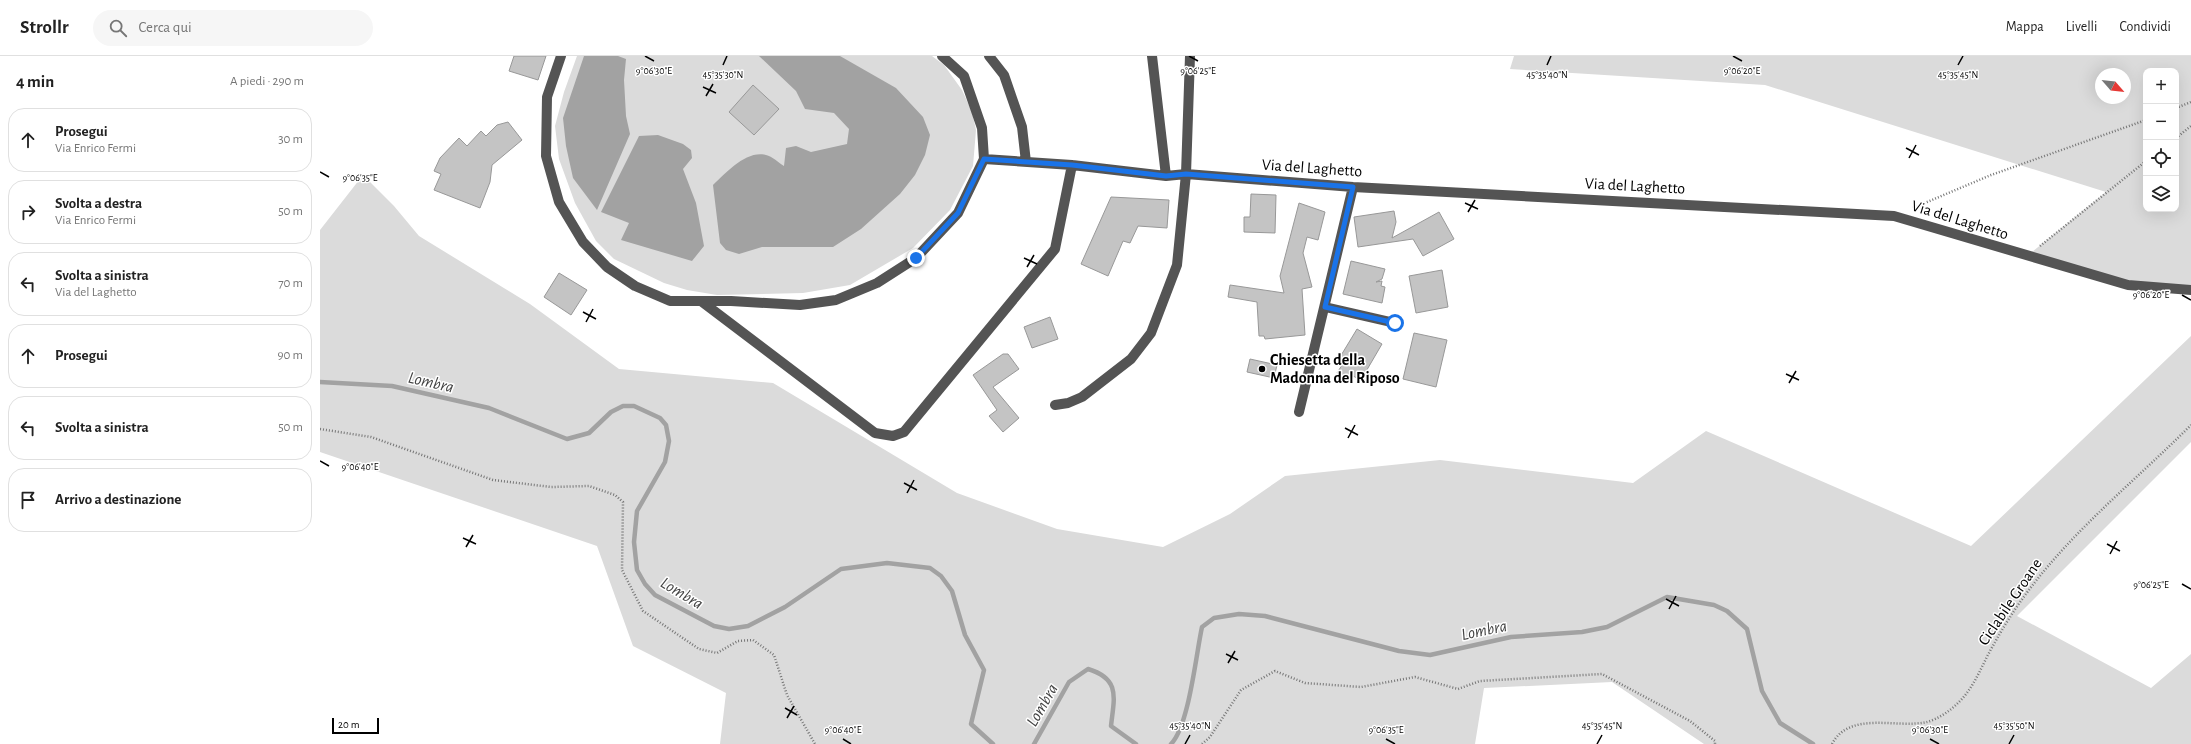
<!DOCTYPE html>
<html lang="it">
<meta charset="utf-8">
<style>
body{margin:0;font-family:"Alegreya Sans",sans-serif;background:#f6f6f6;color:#222}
.controls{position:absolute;right:12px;top:12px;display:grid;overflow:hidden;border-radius:8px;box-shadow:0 4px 16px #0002}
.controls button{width:36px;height:36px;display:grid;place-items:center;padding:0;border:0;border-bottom:1px solid #e0e0e0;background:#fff;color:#222;font:20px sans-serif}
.compass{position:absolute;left:1775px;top:12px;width:36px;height:36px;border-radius:50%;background:#fff;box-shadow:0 4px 16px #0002;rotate:118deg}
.scale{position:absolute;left:12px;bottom:10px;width:47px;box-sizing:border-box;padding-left:4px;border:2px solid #000;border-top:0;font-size:11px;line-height:14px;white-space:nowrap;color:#000;-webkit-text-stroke:3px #fff;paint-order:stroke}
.stop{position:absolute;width:12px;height:12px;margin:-9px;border:3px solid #1a73e8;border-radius:50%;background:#fff}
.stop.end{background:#1a73e8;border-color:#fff;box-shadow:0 1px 4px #0008}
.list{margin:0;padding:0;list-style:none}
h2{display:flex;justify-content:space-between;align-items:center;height:52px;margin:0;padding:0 16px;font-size:17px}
h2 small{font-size:13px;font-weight:400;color:#767676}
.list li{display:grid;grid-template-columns:26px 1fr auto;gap:12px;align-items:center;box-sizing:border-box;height:64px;margin:0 8px 8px;padding:0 8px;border:1px solid #e0e0e0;border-radius:16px}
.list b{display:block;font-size:15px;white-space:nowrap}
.list p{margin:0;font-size:13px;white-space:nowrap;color:#767676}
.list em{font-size:13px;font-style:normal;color:#767676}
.icon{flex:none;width:22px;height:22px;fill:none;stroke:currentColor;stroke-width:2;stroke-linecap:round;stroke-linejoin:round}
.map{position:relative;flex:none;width:1871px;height:688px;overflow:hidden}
header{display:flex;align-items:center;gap:24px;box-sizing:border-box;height:56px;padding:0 20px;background:#fff;border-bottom:1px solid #e0e0e0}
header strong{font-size:19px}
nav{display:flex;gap:22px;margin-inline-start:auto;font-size:14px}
.search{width:280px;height:36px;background:#f6f6f6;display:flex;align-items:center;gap:10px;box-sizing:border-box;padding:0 14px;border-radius:22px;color:#767676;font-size:15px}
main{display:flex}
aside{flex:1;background:#fff}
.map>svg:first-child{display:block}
</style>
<header>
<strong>Strollr</strong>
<div class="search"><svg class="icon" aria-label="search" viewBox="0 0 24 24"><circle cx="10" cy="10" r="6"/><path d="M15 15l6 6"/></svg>Cerca qui</div>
<nav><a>Mappa</a><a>Livelli</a><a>Condividi</a></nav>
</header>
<main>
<aside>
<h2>4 min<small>A piedi · 290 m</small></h2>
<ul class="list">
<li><svg class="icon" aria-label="ahead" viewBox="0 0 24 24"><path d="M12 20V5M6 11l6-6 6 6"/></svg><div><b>Prosegui</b><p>Via Enrico Fermi</p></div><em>30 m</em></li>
<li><svg class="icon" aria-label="right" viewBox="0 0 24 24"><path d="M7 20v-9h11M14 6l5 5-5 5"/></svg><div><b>Svolta a destra</b><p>Via Enrico Fermi</p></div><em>50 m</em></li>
<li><svg class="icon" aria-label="left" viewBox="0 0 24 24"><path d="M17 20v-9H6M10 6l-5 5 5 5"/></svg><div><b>Svolta a sinistra</b><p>Via del Laghetto</p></div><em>70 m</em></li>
<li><svg class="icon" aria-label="ahead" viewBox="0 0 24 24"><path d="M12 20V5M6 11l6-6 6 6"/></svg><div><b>Prosegui</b></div><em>90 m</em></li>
<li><svg class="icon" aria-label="left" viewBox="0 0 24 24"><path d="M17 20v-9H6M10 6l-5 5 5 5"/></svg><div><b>Svolta a sinistra</b></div><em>50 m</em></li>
<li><svg class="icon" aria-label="arrive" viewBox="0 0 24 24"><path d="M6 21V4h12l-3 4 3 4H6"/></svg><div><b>Arrivo a destinazione</b></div></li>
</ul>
</aside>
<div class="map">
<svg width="1871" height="688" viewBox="0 0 1871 688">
<rect width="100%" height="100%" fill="#fff"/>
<path fill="#dbdbdb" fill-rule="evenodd" d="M257,0H612L624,9L642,34L652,56L656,74L653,110L630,154L593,192L530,229L483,237L397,239L367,234L344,227L294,203L276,185L255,147L239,103L235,70L244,36Z
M1194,0H1871V234L1808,229L1707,200L1786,136L1445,29L1190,13ZM1826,15H1856V153H1826ZM1781,18H1805V42H1781Z
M43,119L74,150L99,180L210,248L299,313L453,327L637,437L737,473L843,491L910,458L965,420L1120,404L1313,427L1386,375L1651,490L1871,280V386L1697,560L1831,632L1871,598V688H1384L1292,626L1164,632L1155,688H400L406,637L313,590L277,490L0,396V174Z"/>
<path fill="#a2a2a2" d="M264,0H298L306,3L304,24L306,60L310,78L277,154L253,122L246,90L243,62Z
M439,0H520L576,32L603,61L610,79L605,99L595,119L580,138L541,173L513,191H442L419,198L406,194L400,187L393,129C406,117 426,94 446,99C452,100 459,107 464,110L466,92L476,90L491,96L527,88L529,73L514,57L485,53L476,35Z
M338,79L363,88L371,94L372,102L363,113L376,147L384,190L372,205L301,184L309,167L281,156L319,80Z"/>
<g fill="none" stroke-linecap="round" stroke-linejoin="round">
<path stroke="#a2a2a2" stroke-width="4.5" d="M0,326L72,330L169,352L247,383L269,377L291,356L303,350H314L340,362L346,369L349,385L345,406L317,455L314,486L317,514L325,528L335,539L394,570L409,573L428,570L465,551L521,513L567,507L610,512L621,520L632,535L645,579L664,614L651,668L673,688
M714,688L749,626L768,613C801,623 794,642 791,670L816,688
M851,688C869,670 876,598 882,571L894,562L919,558L945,560L1079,595L1110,599L1191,581L1262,576L1287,571L1347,541L1394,549L1407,555L1427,573L1442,635L1460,667L1493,688"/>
</g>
<path fill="#c4c4c4" stroke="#989898" d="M194,0H226L218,24L189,15Z
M433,29L459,53L434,79L409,56Z
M188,66L202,84L172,109L170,126L160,152L114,134L121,118L114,115L120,102L139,82L147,90L161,75L166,80L177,69Z
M931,138L956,139L955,177L924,176V161H930Z
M791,141L849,144L847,172L818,170L810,187L803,185L788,220L761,208Z
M979,147L1005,156L998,184L987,181L983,197L992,231L982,233L985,279L945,283L944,280H939L937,246L908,241L910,229L964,237L960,220Z
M1074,155L1076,166L1072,182L1119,156L1134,183L1103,200L1093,183L1038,191L1034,161Z
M1031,205L1065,213L1062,223L1056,226L1062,225L1061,230L1065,231L1062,247L1023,238Z
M1122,214L1128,251L1096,257L1089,220Z
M239,217L267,234L251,259L224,241Z
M730,261L738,283L712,292L704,271Z
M1037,273L1062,288L1041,324L1031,319L1028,323L1017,317L1022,309L1017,306Z
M1094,277L1127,284L1116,331L1083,323Z
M683,298H688L699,313L673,331L699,362L683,376L669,360L677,354L653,319Z
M930,303L957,309L954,322L927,316Z"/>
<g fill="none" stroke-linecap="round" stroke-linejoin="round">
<path stroke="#767676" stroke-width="2.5" stroke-dasharray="1 2" stroke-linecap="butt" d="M1856,52L1871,46
M1856,82L1871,70
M1593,152L1671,119L1826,64
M1720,190L1826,105
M0,373L51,381L173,424L231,431L269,430L295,439L303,446L302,514L323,555L379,593L397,597L418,585L433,584L454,599L467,639L495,688
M882,688L890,681L921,634L955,615L985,627L1041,631L1095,621L1138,633L1160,625L1282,618L1370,665L1395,685V688
M1512,688C1530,654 1578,673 1607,666C1618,663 1630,655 1638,647C1655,631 1662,608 1674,588C1685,568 1698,548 1712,530C1758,470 1818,422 1871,369"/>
<path stroke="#545454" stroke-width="10" d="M241,0L227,41L226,100L239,146L263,186L287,211L315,230L350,245H411L480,249L516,244L557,227L596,202L638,157L664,103L662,72L644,20L622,0
M669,0L684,19L702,71L706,106
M832,0L846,120
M664,103L752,109L846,120L866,118L1033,131L1574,160L1808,229L1871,234
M381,245L555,377L573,380L584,376L735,193L752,109
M1005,251L1075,267
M735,349L748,347L762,341L811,303L831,277L857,209L866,118L870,0
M979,356L1033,131"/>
</g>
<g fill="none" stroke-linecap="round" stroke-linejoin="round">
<path stroke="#1a73e8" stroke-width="5" d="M596,202L638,157L664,103L752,109L846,120L866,118L1033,131L1005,251L1075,267"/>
</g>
<path fill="none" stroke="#000" stroke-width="1.5" d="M325,0L334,5M869,0L878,5M1413,0L1422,5M403,9L407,0M1227,9L1231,0M1638,9L1643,0M383,31L396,37M386,40L393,28M1586,92L1599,99M1589,102L1596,89M0,116L9,121M1145,147L1158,153M1148,156L1155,144M704,202L717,208M707,211L714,199M1862,239L1871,244M263,256L276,263M266,266L273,253M1466,318L1479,324M1469,327L1476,315M1025,372L1038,379M1028,382L1035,369M0,405L9,410M584,427L597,434M587,437L594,424M143,482L156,488M1787,488L1800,495M146,491L153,479M1790,498L1797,485M1862,528L1871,533M1346,543L1359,550M1349,553L1356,540M906,598L918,604M908,607L915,595M465,652L477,659M467,662L474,650M523,683L531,688M1066,683L1075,688M1610,683L1619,688M865,688L870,679M1277,688L1282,679M1689,688L1694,679"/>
<circle fill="#000" stroke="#fff" stroke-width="1.5" cx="942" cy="313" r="4"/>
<g text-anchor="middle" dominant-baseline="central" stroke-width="3" stroke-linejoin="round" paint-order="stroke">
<g font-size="16" fill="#000" stroke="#fff">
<text transform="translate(992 112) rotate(4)">Via del Laghetto</text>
<text transform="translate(1315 130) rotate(3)">Via del Laghetto</text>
<text transform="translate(1640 164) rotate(17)">Via del Laghetto</text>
<text transform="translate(1690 546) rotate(-56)">Ciclabile Groane</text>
</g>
<g font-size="16" font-weight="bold" fill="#000" stroke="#fff" text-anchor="start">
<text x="950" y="304">Chiesetta della<tspan x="950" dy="18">Madonna del Riposo</tspan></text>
</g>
<g font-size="17" font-style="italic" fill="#434343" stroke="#fff">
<text transform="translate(111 326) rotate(13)">Lombra</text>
<text transform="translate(362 537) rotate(31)">Lombra</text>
<text transform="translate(1164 574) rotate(-12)">Lombra</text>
<text transform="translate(722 649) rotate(-60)">Lombra</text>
</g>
</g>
<g font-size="10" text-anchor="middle" fill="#000" stroke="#fff" stroke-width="3" stroke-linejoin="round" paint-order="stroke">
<text x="334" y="18">9°06'30"E</text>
<text x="878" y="18">9°06'25"E</text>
<text x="1422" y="18">9°06'20"E</text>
<text x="403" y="22">45°35'30"N</text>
<text x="1227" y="22">45°35'40"N</text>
<text x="1638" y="22">45°35'45"N</text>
<text x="40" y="125">9°06'35"E</text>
<text x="1831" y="242">9°06'20"E</text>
<text x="40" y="414">9°06'40"E</text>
<text x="1831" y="532">9°06'25"E</text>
<text x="870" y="673">45°35'40"N</text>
<text x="1282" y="673">45°35'45"N</text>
<text x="1694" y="673">45°35'50"N</text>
<text x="523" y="677">9°06'40"E</text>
<text x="1066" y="677">9°06'35"E</text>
<text x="1610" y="677">9°06'30"E</text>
</g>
</svg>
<div class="controls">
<button>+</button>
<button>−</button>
<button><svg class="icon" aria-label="locate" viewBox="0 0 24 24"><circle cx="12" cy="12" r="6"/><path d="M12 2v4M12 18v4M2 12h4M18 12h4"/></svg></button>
<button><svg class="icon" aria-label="layers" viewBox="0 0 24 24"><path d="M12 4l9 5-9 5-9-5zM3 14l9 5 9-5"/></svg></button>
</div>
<svg class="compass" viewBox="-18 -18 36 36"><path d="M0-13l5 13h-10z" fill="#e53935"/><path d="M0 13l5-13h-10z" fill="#767676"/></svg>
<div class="scale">20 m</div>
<div class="stop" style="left:1075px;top:267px"></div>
<div class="stop end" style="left:596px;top:202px"></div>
</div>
</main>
